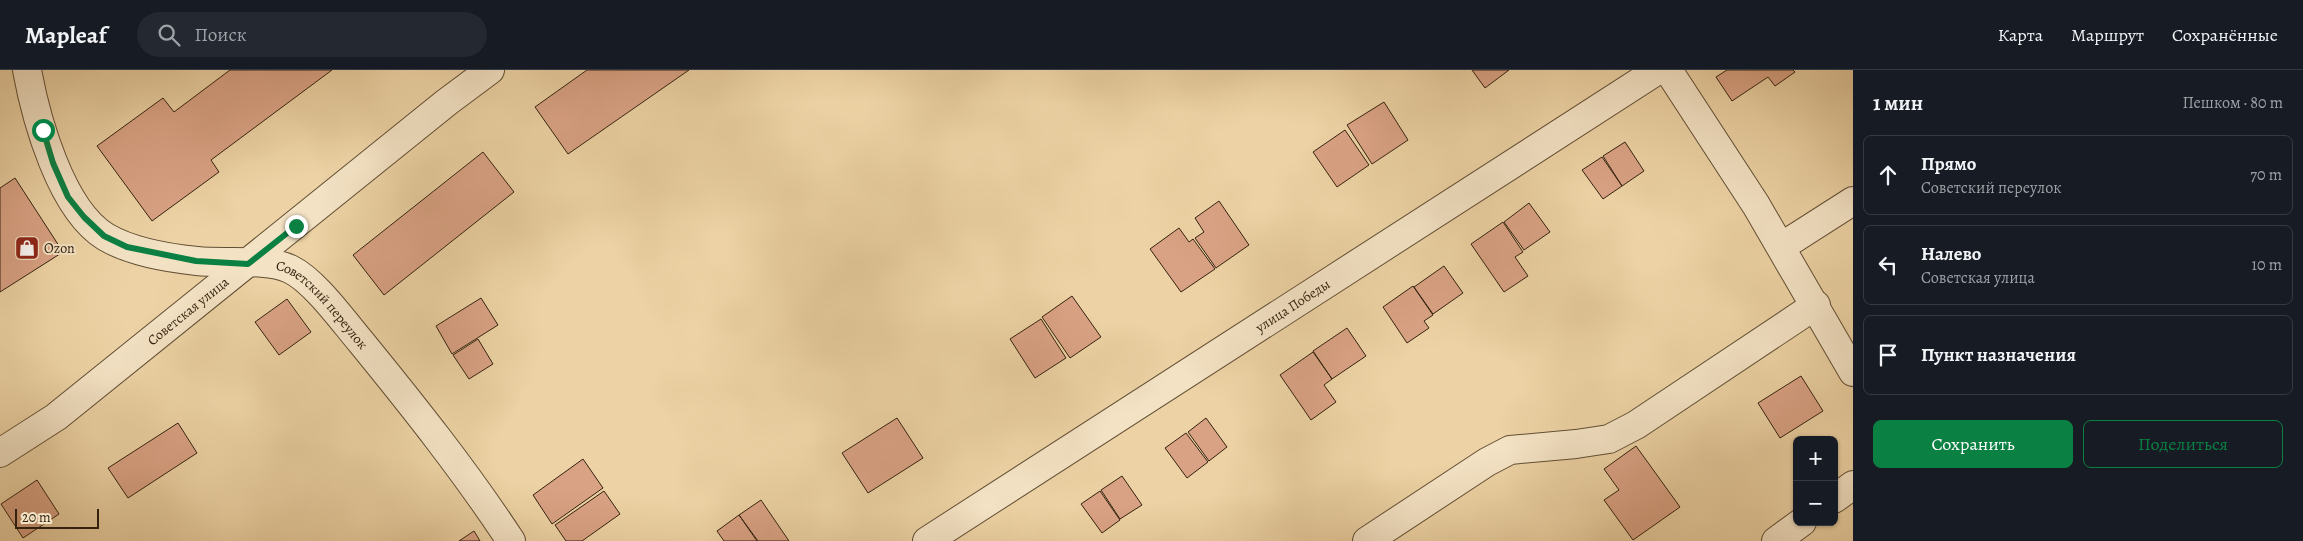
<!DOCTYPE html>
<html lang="ru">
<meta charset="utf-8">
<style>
body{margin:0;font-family:Alegreya,serif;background:#242831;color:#f1f3f6}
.controls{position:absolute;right:15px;bottom:15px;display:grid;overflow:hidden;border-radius:8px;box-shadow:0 1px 4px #0004}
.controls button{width:45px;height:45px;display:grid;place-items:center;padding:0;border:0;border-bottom:1px solid #363941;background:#171b24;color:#f1f3f6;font:25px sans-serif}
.scale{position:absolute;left:15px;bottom:12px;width:84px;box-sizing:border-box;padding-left:5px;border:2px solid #34220f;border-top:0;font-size:14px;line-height:18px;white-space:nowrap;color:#34220f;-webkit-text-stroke:4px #f3e2c4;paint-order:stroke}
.stop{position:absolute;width:15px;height:15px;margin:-11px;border:4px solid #0b8043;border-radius:50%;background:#fff}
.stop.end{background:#0b8043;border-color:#fff;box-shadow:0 1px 5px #0008}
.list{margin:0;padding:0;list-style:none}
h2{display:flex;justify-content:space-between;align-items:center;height:65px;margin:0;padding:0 20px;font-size:21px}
h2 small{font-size:16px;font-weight:400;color:#9ea1a6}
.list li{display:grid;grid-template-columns:32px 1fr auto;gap:15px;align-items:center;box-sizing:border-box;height:80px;margin:0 10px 10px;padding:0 10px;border:1px solid #363941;border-radius:8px}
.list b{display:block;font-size:19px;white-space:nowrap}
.list p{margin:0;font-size:16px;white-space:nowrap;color:#9ea1a6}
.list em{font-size:16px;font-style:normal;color:#9ea1a6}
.actions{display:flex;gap:10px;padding:15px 20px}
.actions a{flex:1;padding:11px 0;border:1px solid #0b8043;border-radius:8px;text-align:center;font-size:18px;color:#0b8043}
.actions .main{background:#0b8043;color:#fff}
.icon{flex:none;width:28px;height:28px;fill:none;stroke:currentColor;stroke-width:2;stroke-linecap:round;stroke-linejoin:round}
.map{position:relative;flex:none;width:1853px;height:471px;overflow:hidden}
header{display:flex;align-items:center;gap:30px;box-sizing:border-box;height:70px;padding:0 25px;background:#171b24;border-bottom:1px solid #363941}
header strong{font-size:24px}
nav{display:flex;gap:28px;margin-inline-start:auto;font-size:18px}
.search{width:350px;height:45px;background:#242831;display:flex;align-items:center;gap:12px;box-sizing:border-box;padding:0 18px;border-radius:28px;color:#9ea1a6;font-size:19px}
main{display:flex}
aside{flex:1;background:#171b24}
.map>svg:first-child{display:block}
</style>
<header>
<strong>Mapleaf</strong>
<div class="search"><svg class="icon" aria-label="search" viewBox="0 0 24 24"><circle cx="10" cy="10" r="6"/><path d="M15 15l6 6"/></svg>Поиск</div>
<nav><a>Карта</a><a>Маршрут</a><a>Сохранённые</a></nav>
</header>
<main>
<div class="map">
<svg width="1853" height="471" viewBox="0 0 1853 471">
<rect width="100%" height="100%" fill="#ecd2a4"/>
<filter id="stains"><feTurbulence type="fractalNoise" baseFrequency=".004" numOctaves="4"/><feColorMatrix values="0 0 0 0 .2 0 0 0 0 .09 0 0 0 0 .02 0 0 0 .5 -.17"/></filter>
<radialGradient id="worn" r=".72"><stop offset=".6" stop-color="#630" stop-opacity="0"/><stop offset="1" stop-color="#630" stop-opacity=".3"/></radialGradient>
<path fill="#d9a284" stroke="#34220f" d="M230,0H332L211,90L219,102L152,151L97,76L163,28L174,42Z
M587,0H689L568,84L535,37Z
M1472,0H1509L1485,18Z
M1727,0H1793L1795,2L1775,16L1768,7L1732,31L1716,7Z
M1384,32L1408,70L1372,94L1347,55Z
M1345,60L1369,95L1337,117L1313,82Z
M1625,72L1644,101L1622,116L1603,86Z
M483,82L514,122L384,225L353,185Z
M1602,87L1622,116L1603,129L1582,100Z
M15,108L63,182L0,222V118Z
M1219,131L1249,175L1216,198L1195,168L1204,162L1195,148Z
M1529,133L1550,162L1524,180L1504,152Z
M1503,152L1523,182L1515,187L1528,206L1504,222L1471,174Z
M1179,158L1189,172L1193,169L1215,199L1181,222L1150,179Z
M1444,196L1463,223L1433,244L1414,217Z
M1413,216L1433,245L1424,251L1429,258L1407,273L1383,237Z
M1072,226L1101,267L1070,288L1042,247Z
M481,228L498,255L452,284L436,256Z
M287,229L311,262L279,285L255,252Z
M1041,249L1066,288L1035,308L1010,269Z
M1347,258L1366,286L1332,309L1313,281Z
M478,269L493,294L469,309L453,285Z
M1313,282L1332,309L1324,315L1336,332L1311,350L1280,305Z
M1801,306L1823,341L1780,368L1758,333Z
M897,348L923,388L868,423L842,383Z
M1206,348L1227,377L1209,391L1188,362Z
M178,353L197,383L128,428L108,398Z
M1186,363L1208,392L1187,408L1165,378Z
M1636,376L1680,437L1633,470L1604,430L1619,420L1604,399Z
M583,389L603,418L552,454L533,425Z
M1122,406L1142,435L1120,449L1101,420Z
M37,410L59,444L23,468L1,434Z
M604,421L620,444L582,471H566L555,455Z
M1100,421L1120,450L1102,463L1081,434Z
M761,430L789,471H758L739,445Z
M739,445L757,471H724L717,461Z
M474,461L480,471H459Z"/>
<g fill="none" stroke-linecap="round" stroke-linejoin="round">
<defs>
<g id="minor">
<path id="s1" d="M27,0C36,49 61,140 106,167C130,181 168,188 197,191C223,194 267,188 290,199C315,211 343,251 361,272C414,337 465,401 511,471"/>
<path d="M1668,0L1756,135L1853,302"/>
<path d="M1781,177L1853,131"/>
<path id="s2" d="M0,383L56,347L447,32L490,0"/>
<path d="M1834,429L1853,415"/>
<path id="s3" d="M927,471L1658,0"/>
<path d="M1367,471L1487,392L1510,380L1576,374L1609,369L1636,355L1816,235"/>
<path d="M1776,471L1802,452"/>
</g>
</defs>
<use href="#minor" stroke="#624e34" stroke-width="30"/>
<use href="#minor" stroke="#f3e2c4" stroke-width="28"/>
</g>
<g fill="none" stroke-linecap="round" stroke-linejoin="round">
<path stroke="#0b8043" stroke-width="6" d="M43,60L53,93L68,127L84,147L104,166L127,177L196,191L248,194L296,156"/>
</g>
<defs>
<symbol id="shop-square" viewBox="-11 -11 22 22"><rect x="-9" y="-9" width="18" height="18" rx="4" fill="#8f2418" stroke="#f3e2c4"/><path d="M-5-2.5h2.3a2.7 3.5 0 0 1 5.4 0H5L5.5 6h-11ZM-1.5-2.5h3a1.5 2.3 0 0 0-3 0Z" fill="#fff"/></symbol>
</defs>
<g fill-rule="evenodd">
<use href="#shop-square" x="13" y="164" width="28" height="28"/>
</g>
<g text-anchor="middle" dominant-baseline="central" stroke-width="4" stroke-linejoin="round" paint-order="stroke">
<g font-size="14" fill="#34220f" stroke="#f3e2c4" text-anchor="start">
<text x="44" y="178">Ozon</text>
</g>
<g font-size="14" fill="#34220f" stroke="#f3e2c4">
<text stroke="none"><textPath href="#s3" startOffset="435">улица Победы</textPath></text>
<text stroke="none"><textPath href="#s1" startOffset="425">Советский переулок</textPath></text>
<text stroke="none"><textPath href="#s2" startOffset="236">Советская улица</textPath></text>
</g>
</g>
<rect width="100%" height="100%" filter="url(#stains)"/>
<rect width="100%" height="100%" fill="url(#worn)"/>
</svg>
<div class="controls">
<button>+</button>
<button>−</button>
</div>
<div class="scale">20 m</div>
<div class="stop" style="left:43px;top:60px"></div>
<div class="stop end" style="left:296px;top:156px"></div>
</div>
<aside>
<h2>1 мин<small>Пешком · 80 m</small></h2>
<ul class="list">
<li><svg class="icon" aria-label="ahead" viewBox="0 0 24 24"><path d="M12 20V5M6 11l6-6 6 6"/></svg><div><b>Прямо</b><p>Советский переулок</p></div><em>70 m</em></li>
<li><svg class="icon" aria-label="left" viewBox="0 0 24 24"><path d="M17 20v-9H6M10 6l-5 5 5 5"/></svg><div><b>Налево</b><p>Советская улица</p></div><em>10 m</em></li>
<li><svg class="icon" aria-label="arrive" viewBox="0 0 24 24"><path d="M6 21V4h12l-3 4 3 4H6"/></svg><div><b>Пункт назначения</b></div></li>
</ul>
<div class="actions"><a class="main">Сохранить</a><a>Поделиться</a></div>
</aside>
</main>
